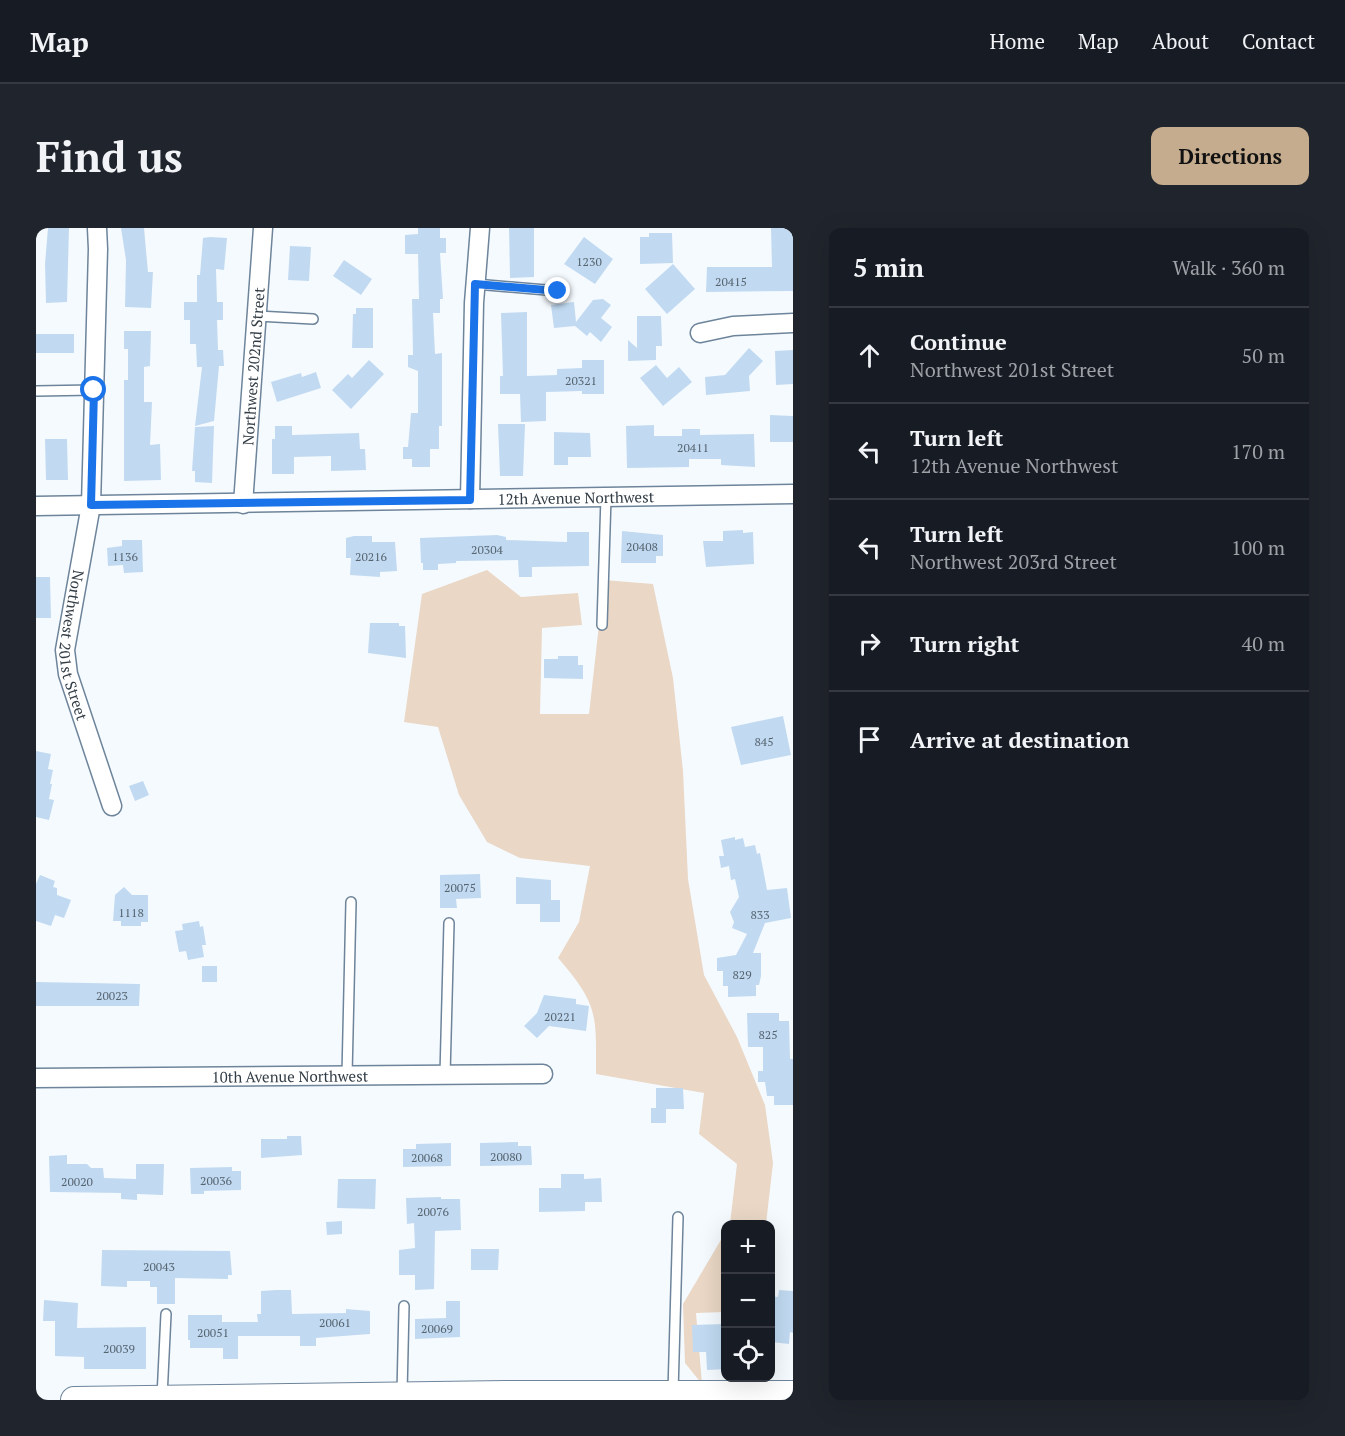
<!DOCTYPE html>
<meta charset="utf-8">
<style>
body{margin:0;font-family:"PT Serif",serif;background:#20242c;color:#f1f3f6}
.controls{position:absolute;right:18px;bottom:18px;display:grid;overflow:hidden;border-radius:12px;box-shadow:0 6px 24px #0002}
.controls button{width:54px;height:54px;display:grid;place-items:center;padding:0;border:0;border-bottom:2px solid #363941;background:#171b24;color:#f1f3f6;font:30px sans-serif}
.stop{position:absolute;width:18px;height:18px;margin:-14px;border:4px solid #1a73e8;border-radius:50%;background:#fff}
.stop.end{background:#1a73e8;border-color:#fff;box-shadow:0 2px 6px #0008}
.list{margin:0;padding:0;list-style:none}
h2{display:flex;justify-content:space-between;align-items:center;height:78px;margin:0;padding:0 24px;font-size:26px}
h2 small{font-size:20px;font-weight:400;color:#9ea1a6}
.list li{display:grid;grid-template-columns:39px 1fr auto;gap:18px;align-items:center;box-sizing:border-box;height:96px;padding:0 24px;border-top:2px solid #363941}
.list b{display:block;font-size:22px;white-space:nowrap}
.list p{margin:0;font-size:20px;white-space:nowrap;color:#9ea1a6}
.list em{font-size:20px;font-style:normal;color:#9ea1a6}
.icon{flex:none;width:33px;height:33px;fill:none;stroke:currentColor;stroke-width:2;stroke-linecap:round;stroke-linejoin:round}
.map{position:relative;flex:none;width:757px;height:1172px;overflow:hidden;border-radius:12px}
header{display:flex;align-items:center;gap:36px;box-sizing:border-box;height:84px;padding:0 30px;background:#171b24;border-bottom:2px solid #363941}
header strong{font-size:28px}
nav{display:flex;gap:33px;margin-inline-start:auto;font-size:21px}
.intro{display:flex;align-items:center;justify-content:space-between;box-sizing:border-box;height:144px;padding:0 36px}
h1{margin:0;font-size:42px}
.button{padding:15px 27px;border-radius:12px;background:#c5ac8e;color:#111;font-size:21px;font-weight:700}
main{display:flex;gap:36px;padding:0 36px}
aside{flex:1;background:#171b24;border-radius:12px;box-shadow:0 6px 24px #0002}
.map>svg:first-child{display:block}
</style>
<header>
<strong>Map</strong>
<nav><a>Home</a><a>Map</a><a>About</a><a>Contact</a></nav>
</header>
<div class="intro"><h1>Find us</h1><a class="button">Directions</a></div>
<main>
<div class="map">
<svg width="757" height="1172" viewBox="0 0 757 1172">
<rect width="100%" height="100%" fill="#f5faff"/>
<path fill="#ead7c5" d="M451,342L485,369L542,365L546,397L506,400L504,486H553L568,352L617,356L637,450L647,543L652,651L668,747L701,809L729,877L737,935L730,996H694L701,936L663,906L668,865L560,846C560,787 563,777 522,730L543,694L554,638L484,630L451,614L423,567L402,499L368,494L386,366Z
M689,1005V1084L660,1085L666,1156L649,1135L647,1076Z"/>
<path fill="#c1daf1" d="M12,0H33L31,74L10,75L9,36Z
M85,0H108L112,44H117L115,80L89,79L90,32Z
M382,0H404V10H410V25H404L407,71H404V85H397L399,126L406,125V198H403V221H394V239H376V231H367V219H372L375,185H382V143L372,139V127H377L376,71H383L382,26H369V7L382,6Z
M473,0H498V49L474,50Z
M735,0H757V63L670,64L671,39H736Z
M613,5H636L637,35L604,36V9H613Z
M174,9L191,10L188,42L180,41L181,74H187V92H181L182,122H187L188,138H183L178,193L159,198L166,139H161L160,116H154V92H148V74H161V47H164L167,10Z
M548,9L577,31L559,56L528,36Z
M254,18L275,19L273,53L252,52Z
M308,32L336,51L325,67L297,48Z
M637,36L659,61L631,86L609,61Z
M567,71L575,77L565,90L576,99L565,114L554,104L551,108L539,98L518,100L515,77L538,74L540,94L557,72Z
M320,80H337V120H316L317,86H320Z
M491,84V148L521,147V141L546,140V132H568V166H546V163L510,164V193L485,194L484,166H464V148H467L465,85Z
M601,88H625L626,118H620V132L592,133V112L601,120Z
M88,103H115L114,138L108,139V174H116L114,217L124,216L125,252L88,253V152H92V121H88Z
M0,106H38V125H0Z
M713,120L727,133L713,148L714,163L670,167L669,149L689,147Z
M757,122V156L740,157L739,123Z
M333,132L348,146L315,181L296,162L312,146L316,150Z
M620,137L631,150L643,139L656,154L627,178L604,150Z
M280,144L285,160L241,174L235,154L265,145L266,149Z
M734,187L757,188V214H734Z
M462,196H489L487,248H464Z
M618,197V208H646V201H664V207L718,206L719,239L685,237V231H653V239L591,240L590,198Z
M178,198L176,255L159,254V243H156L159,199Z
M239,198H256V207L323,205L324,221H329L330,242L295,243V228L258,229V246H236V211H239Z
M518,204L554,205L555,229H532V237H518Z
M9,211H31L32,252H10Z
M707,302V305L717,304L718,336L670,339L667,313H687V303Z
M586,303L627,307V328H620V335H585Z
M531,304H553V338L496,339V349H483L482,332L420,333V335L402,336V342H387V335H385L384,310L461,307L470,309V312L531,314Z
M318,308H336V314H359L361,343L344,344V349L314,347L315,330H310V310Z
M86,312H106L107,344L88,345L87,337L72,338L71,320L86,318Z
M0,349H14L15,390H0Z
M334,395H363V398H369L370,430L332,425Z
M522,428H542V437H547V451L508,450V431H522Z
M747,488L755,527L705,537L695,499Z
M0,523L15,526L12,541L17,542L14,556H16L13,571L18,572L13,592L0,589Z
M107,553L113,567L99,573L93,558Z
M699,609V612L707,610L709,619L719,617L721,626L724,625L731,662L751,660L755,690L729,695L717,725H725V748L723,757H720V768L692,769V758H687V743H681V730L700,727L711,706L696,700L698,694L694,684L703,669L699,651L695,652L693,638L685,640L683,628H688L685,612Z
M444,646L445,670L420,671L421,680H404V647Z
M4,647L19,653L17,659L21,660V667L35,672L28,690L19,687L15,698L0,693V656Z
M480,649L515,652V672H524V694H504V676H480Z
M88,659L96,667H112V694H105V698H85V693H77L79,667Z
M163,693L164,699L167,698L170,717H166L168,729L152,732L150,723L143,724L139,703L147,702L146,696Z
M166,738H181V754H166Z
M0,754L104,756L103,778H0Z
M508,767L540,771V776L553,778L550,803L513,798L501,810L488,798L501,785Z
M711,785H743V793H753L754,831H757V877H738V868H731L729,854H722V843H727V819H712Z
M620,860H647L648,881H630V895H615V880H620Z
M251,908H265L266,927L225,930V911H251Z
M482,914V918H495L496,937L444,938V915Z
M415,915V938L367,939V921H380V916Z
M31,927V936H51L55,940H67L68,950L100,951V936H128L127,967L101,966V972L85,971V965L14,964L13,928Z
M196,939V943H205V962L168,963V966H155L154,940Z
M525,946H548V951L565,950L566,974H549V983L503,984V960H525Z
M302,951H340L339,981L301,980Z
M405,969V971H424L425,1002L399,1003L398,1061L379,1062V1047H363V1022L379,1020L378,995L371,996L370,970Z
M306,993V1006L291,1007L290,994Z
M435,1021H463L462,1042H435Z
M66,1022L194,1023L196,1047H192V1051L139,1050V1076H121V1059H114V1053H91V1059L65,1058Z
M240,1062H255L256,1086L310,1085V1081L334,1083V1106L280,1110V1118H264V1108H202V1131H187V1120H154V1112H152V1087H186V1094H222L221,1086H225V1063Z
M743,1062L757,1063V1105L754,1104L753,1116L735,1114V1068L742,1069Z
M8,1072L42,1075L41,1100L110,1099V1141H48V1129L19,1128V1093H7Z
M410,1073H424V1109L379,1111V1091L410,1090Z
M688,1096L690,1141L671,1142L670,1124H657L656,1097Z"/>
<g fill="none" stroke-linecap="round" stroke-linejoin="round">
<defs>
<path id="lane" d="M439,56L522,63
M221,88L277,91
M0,163L58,162
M566,397L570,269
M311,847L315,674
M409,847L413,695
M637,1164L642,989
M366,1165L368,1078
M126,1169L130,1086"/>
<g id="street">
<path id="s1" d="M61,0L62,21L55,277L29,422L32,446L76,578"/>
<path d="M664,105L697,98L757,95"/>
<path d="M434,271L438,75L444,0"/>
<path id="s2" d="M207,276L227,0"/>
<path id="s3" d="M0,278L757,266"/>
<path id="s4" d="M0,850L507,846"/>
</g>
<path id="secondary" d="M38,1172L470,1166H757"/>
</defs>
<use href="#lane" stroke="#6d849a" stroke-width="12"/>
<use href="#street" stroke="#6d849a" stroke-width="21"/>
<use href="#secondary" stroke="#6d849a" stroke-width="28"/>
<use href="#lane" stroke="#fff" stroke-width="9"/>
<use href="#street" stroke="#fff" stroke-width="18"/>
<use href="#secondary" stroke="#fff" stroke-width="26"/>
</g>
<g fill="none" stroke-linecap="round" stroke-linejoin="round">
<path stroke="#1a73e8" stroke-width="8" d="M58,162L55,277L434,272L439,56L522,63"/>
</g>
<g text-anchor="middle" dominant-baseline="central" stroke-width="4.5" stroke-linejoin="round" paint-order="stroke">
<g font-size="12" fill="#566470">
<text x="553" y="33">1230</text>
<text x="695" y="53">20415</text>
<text x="545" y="152">20321</text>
<text x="657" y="219">20411</text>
<text x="606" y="318">20408</text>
<text x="451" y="321">20304</text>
<text x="89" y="328">1136</text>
<text x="335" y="328">20216</text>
<text x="728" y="513">845</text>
<text x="424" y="659">20075</text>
<text x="95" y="684">1118</text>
<text x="724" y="686">833</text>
<text x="706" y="746">829</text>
<text x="76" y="767">20023</text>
<text x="524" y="788">20221</text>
<text x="732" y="806">825</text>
<text x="470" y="928">20080</text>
<text x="391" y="929">20068</text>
<text x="180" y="952">20036</text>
<text x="41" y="953">20020</text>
<text x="397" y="983">20076</text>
<text x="123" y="1038">20043</text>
<text x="299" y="1094">20061</text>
<text x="401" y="1100">20069</text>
<text x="177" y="1104">20051</text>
<text x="83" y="1120">20039</text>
</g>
<g font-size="15" fill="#323c45" stroke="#fff">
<text stroke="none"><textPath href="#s2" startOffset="138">Northwest 202nd Street</textPath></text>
<text stroke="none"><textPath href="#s3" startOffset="540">12th Avenue Northwest</textPath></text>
<text stroke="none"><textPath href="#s1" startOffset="420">Northwest 201st Street</textPath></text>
<text stroke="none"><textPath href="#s4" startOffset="254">10th Avenue Northwest</textPath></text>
</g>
</g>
</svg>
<div class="controls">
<button>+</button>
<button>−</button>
<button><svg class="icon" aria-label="locate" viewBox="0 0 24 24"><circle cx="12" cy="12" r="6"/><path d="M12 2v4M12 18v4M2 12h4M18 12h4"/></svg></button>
</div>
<div class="stop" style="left:58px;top:162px"></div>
<div class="stop end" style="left:522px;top:63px"></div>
</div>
<aside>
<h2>5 min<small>Walk · 360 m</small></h2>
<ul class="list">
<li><svg class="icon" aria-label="ahead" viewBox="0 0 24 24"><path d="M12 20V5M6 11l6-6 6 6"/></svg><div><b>Continue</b><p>Northwest 201st Street</p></div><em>50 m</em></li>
<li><svg class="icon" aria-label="left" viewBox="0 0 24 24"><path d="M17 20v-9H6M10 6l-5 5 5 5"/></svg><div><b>Turn left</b><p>12th Avenue Northwest</p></div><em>170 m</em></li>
<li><svg class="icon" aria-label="left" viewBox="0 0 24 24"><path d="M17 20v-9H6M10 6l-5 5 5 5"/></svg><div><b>Turn left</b><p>Northwest 203rd Street</p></div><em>100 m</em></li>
<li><svg class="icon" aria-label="right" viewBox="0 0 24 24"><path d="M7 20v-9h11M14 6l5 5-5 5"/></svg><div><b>Turn right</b></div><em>40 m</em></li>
<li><svg class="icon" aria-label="arrive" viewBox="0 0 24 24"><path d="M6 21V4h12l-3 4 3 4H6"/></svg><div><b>Arrive at destination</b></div></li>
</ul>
</aside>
</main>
